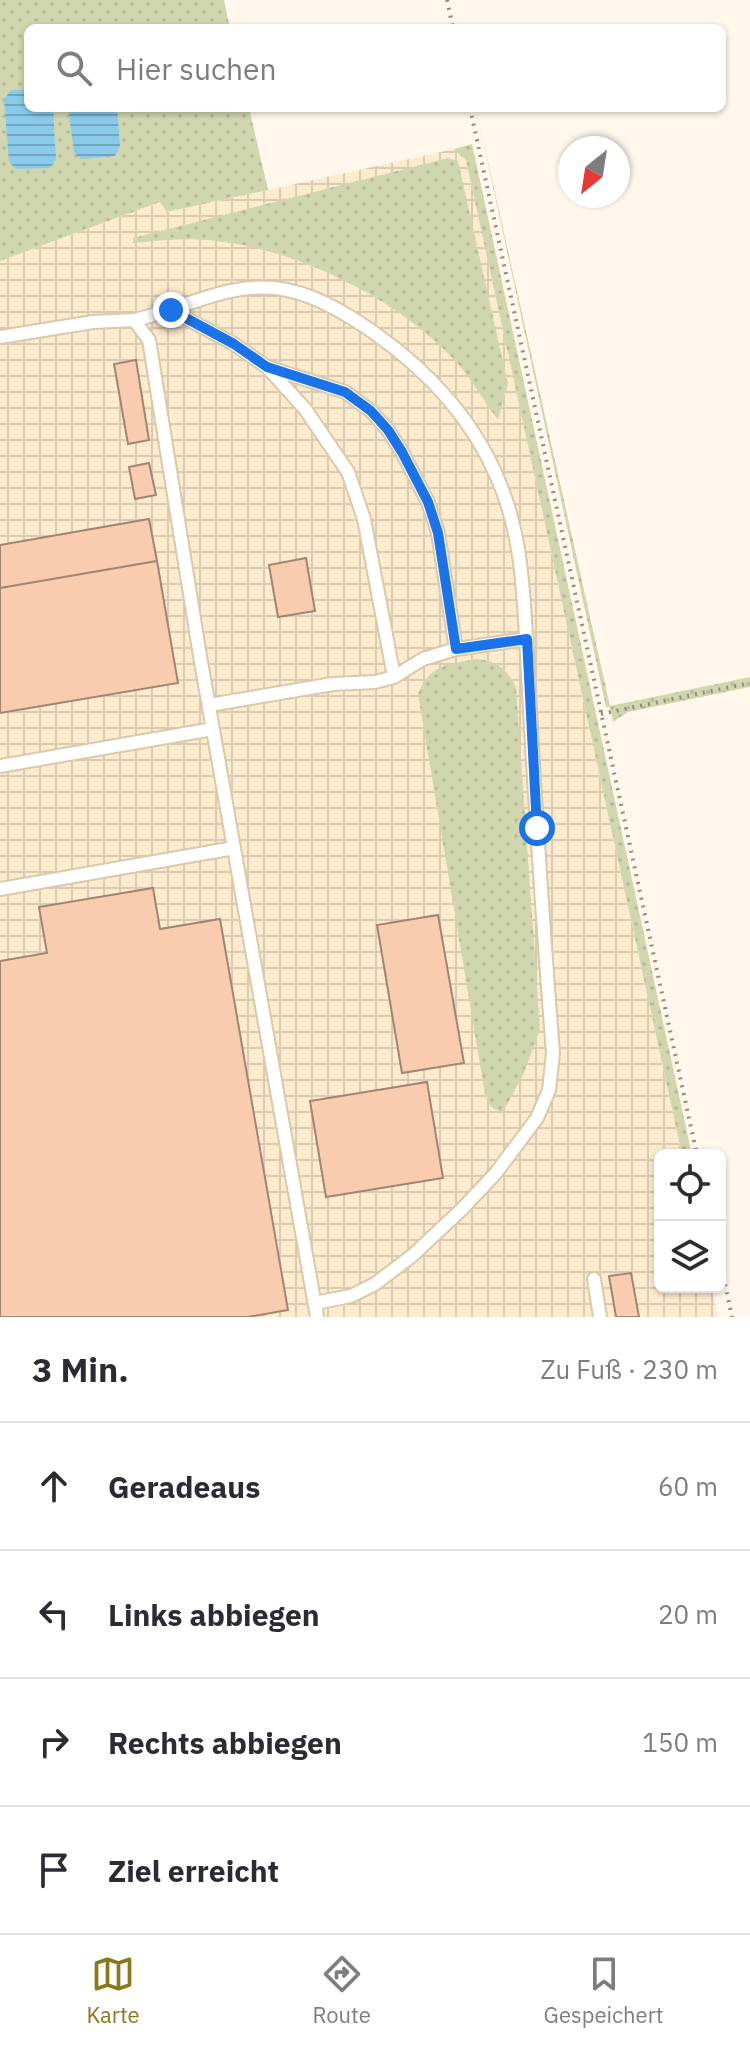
<!DOCTYPE html>
<html lang="de">
<meta charset="utf-8">
<style>
body{margin:0;font-family:"IBM Plex Sans",sans-serif;background:#f2f2f3;color:#2b2b33}
.controls{position:absolute;right:24px;bottom:24px;display:grid;overflow:hidden;border-radius:12px;box-shadow:0 2px 6px #0004}
.controls button{width:72px;height:72px;display:grid;place-items:center;padding:0;border:0;border-bottom:2px solid #e1e1e2;background:#fff;color:#2b2b33;font:40px sans-serif}
.compass{position:absolute;left:558px;top:136px;width:72px;height:72px;border-radius:50%;background:#fff;box-shadow:0 2px 6px #0004;rotate:210deg}
.stop{position:absolute;width:24px;height:24px;margin:-18px;border:6px solid #1a73e8;border-radius:50%;background:#fff}
.stop.end{background:#1a73e8;border-color:#fff;box-shadow:0 2px 8px #0008}
.list{margin:0;padding:0;list-style:none}
h2{display:flex;justify-content:space-between;align-items:center;height:104px;margin:0;padding:0 32px;font-size:34px}
h2 small{font-size:26px;font-weight:400;color:#7c7c81}
.list li{display:grid;grid-template-columns:52px 1fr auto;gap:24px;align-items:center;box-sizing:border-box;height:128px;padding:0 32px;border-top:2px solid #e1e1e2}
.list b{display:block;font-size:30px;white-space:nowrap}
.list em{font-size:26px;font-style:normal;color:#7c7c81}
.icon{flex:none;width:44px;height:44px;fill:none;stroke:currentColor;stroke-width:2;stroke-linecap:round;stroke-linejoin:round}
.map{position:relative;flex:none;width:750px;height:1317px;overflow:hidden}
.search{position:absolute;background:#fff;box-shadow:0 2px 6px #0004;left:24px;right:24px;top:24px;height:88px;display:flex;align-items:center;gap:20px;box-sizing:border-box;padding:0 28px;border-radius:12px;color:#7c7c81;font-size:30px}
.sheet{height:616px;background:#fff}
nav{display:flex;justify-content:space-around;align-items:center;box-sizing:border-box;height:112px;border-top:2px solid #e1e1e2;background:#fff;font-size:22px;color:#7c7c81}
nav a{display:grid;justify-items:center;gap:4px}
nav .on{color:#8a771c}
.map>svg:first-child{display:block}
</style>
<div class="map">
<svg width="750" height="1317" viewBox="0 0 750 1317">
<defs>
<pattern id="industrial-grid" width="8" height="8" patternUnits="userSpaceOnUse" patternTransform="scale(2)"><rect width="8" height="8" fill="#fdebce"/><path d="M0 4h8M4 0v8" fill="none" stroke="#dacab1"/></pattern>
<pattern id="grass-dots" width="8" height="8" patternUnits="userSpaceOnUse" patternTransform="scale(2)"><rect width="8" height="8" fill="#d0d7ae"/><path d="M2 2h.1M6 6h.1" fill="none" stroke="#b3b996" stroke-width="1.8" stroke-linecap="round"/></pattern>
<pattern id="water-rules" width="6" height="5" patternUnits="userSpaceOnUse" patternTransform="scale(2)"><rect width="6" height="5" fill="#8acbec"/><path d="M0 2.5h6" fill="none" stroke="#72a5bf"/></pattern>
</defs>
<rect width="100%" height="100%" fill="#fff7ec"/>
<path fill="url(#industrial-grid)" d="M454,149L466,159L682,1155H660V1287H711L718,1317H0V261L160,202L168,212Z"/>
<path fill="url(#grass-dots)" d="M0,0H224L230,28H28V108H249L268,190L167,212L160,202L0,261Z
M476,108L610,706L750,677V687L628,712L613,722L610,707H606Z
M472,144L692,1155H682L466,160L454,149Z
M448,158L458,161L508,384L498,420C485,402 473,382 459,365C400,299 295,247 207,240C183,238 157,241 133,243V238Z
M476,659C498,661 506,668 516,687L540,1030L523,1075L503,1112C493,1110 488,1105 485,1094L418,694C431,664 446,665 476,659Z"/>
<path fill="url(#water-rules)" d="M11,90H28V108H53L56,159L50,168L16,169L9,162L4,99Z
M68,108H117L120,146L115,156L81,159L74,152Z"/>
<path fill="#f9ccaf" stroke="#a18572" stroke-width="2" d="M136,360L149,440L128,444L114,364Z
M149,463L156,495L135,499L129,467Z
M149,519L157,561L0,588V545Z
M306,558L315,611L278,617L269,565Z
M157,561L178,683L0,713V588Z
M153,888L160,929L220,919L288,1310L248,1317H0V961L47,953L39,907Z
M438,915L464,1063L402,1073L377,925Z
M427,1082L443,1178L326,1197L310,1101Z
M631,1273L639,1317H616L609,1276Z"/>
<g fill="none" stroke-linecap="round" stroke-linejoin="round">
<defs>
<path id="lane" d="M171,310L234,344L267,367L305,409L348,472L364,519L394,677
M134,320C181,310 225,283 275,288C311,292 344,312 373,332C426,369 472,418 497,477C520,529 523,582 526,637C528,673 530,709 532,746C538,848 545,951 553,1053L549,1090L537,1118L495,1174L462,1209L413,1255L375,1284L351,1296L315,1303
M0,337L93,322L134,320L149,340L201,662L317,1317
M456,649L527,639
M209,705L333,684L375,682L394,677L423,659L456,649L438,533L428,502L402,452L388,430L371,411L345,392L267,367
M0,766L213,729
M0,889L234,848
M594,1279L600,1317"/>
</defs>
<use href="#lane" stroke="#dac8ab" stroke-width="16"/>
<path stroke="#928b7f" stroke-width="4" stroke-dasharray="2 6" stroke-linecap="butt" d="M447,0L453,28
M470,108L697,1155
M601,714L750,683
M720,1261L732,1317"/>
<use href="#lane" stroke="#fff" stroke-width="12"/>
</g>
<g fill="none" stroke-linecap="round" stroke-linejoin="round">
<path stroke="#1a73e8" stroke-width="10" d="M171,310L234,344L267,367L345,392L371,411L388,430L402,452L428,502L438,533L456,649L527,639L537,828"/>
</g>
</svg>
<div class="controls">
<button><svg class="icon" aria-label="locate" viewBox="0 0 24 24"><circle cx="12" cy="12" r="6"/><path d="M12 2v4M12 18v4M2 12h4M18 12h4"/></svg></button>
<button><svg class="icon" aria-label="layers" viewBox="0 0 24 24"><path d="M12 4l9 5-9 5-9-5zM3 14l9 5 9-5"/></svg></button>
</div>
<svg class="compass" viewBox="-18 -18 36 36"><path d="M0-13l5 13h-10z" fill="#e53935"/><path d="M0 13l5-13h-10z" fill="#7c7c81"/></svg>
<div class="stop" style="left:537px;top:828px"></div>
<div class="stop end" style="left:171px;top:310px"></div>
<div class="search"><svg class="icon" aria-label="search" viewBox="0 0 24 24"><circle cx="10" cy="10" r="6"/><path d="M15 15l6 6"/></svg>Hier suchen</div>
</div>
<section class="sheet">
<h2>3 Min.<small>Zu Fuß · 230 m</small></h2>
<ul class="list">
<li><svg class="icon" aria-label="ahead" viewBox="0 0 24 24"><path d="M12 20V5M6 11l6-6 6 6"/></svg><div><b>Geradeaus</b></div><em>60 m</em></li>
<li><svg class="icon" aria-label="left" viewBox="0 0 24 24"><path d="M17 20v-9H6M10 6l-5 5 5 5"/></svg><div><b>Links abbiegen</b></div><em>20 m</em></li>
<li><svg class="icon" aria-label="right" viewBox="0 0 24 24"><path d="M7 20v-9h11M14 6l5 5-5 5"/></svg><div><b>Rechts abbiegen</b></div><em>150 m</em></li>
<li><svg class="icon" aria-label="arrive" viewBox="0 0 24 24"><path d="M6 21V4h12l-3 4 3 4H6"/></svg><div><b>Ziel erreicht</b></div></li>
</ul>
</section>
<nav>
<a class="on"><svg class="icon" aria-label="map" viewBox="0 0 24 24"><path d="M3 6l6-2 6 2 6-2v14l-6 2-6-2-6 2zM9 4v14M15 6v14"/></svg>Karte</a>
<a><svg class="icon" aria-label="directions" viewBox="0 0 24 24"><path d="M12 3l9 9-9 9-9-9zM9 14v-3h6M13 9l2 2-2 2"/></svg>Route</a>
<a><svg class="icon" aria-label="saved" viewBox="0 0 24 24"><path d="M7 4h10v16l-5-4-5 4z"/></svg>Gespeichert</a>
</nav>
